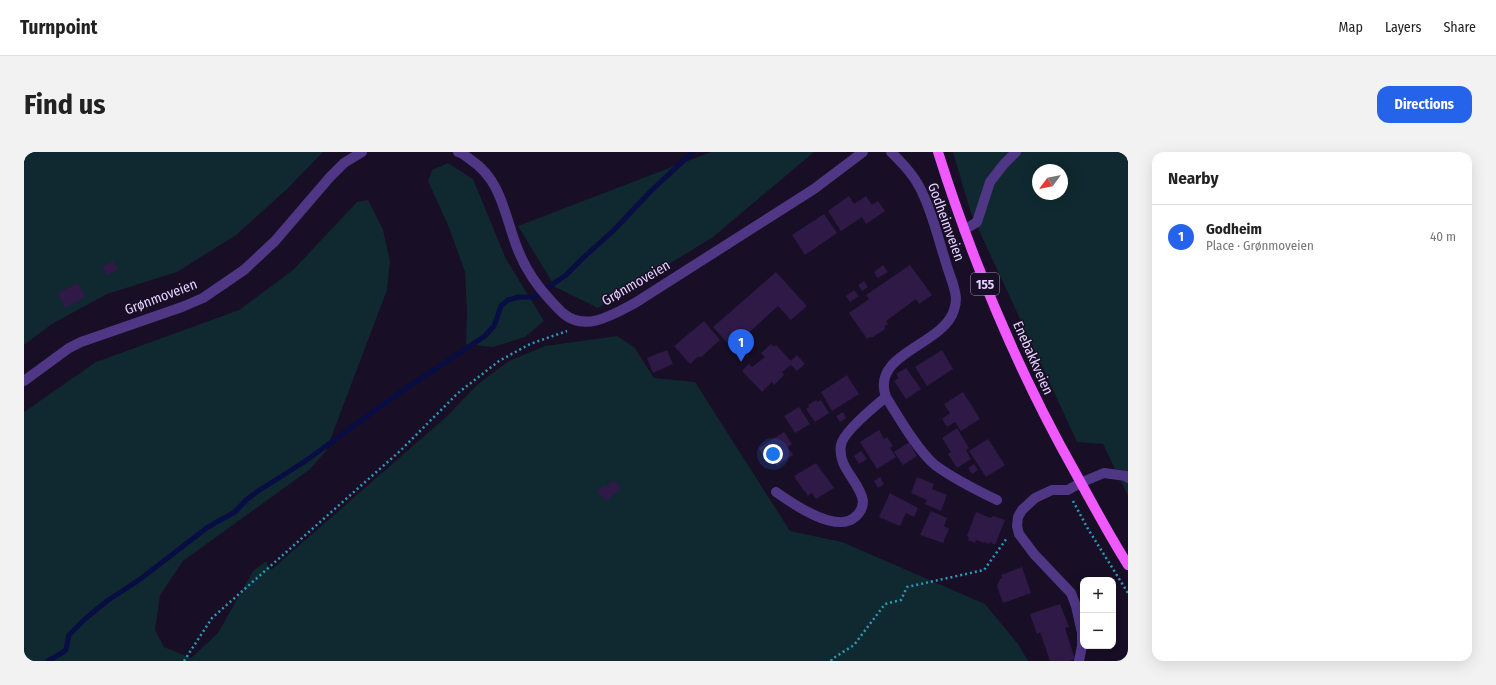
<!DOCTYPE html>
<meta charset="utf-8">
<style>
body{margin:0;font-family:"Fira Sans Condensed",sans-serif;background:#f2f2f2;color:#222}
.controls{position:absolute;right:12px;bottom:12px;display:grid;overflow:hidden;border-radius:8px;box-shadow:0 4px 16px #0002}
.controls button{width:36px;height:36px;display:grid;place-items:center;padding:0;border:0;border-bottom:1px solid #e0e0e0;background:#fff;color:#222;font:20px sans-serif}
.compass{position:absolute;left:1008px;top:12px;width:36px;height:36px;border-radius:50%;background:#fff;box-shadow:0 4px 16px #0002;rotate:238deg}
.you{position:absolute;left:749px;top:302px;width:14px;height:14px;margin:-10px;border:3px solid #fff;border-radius:50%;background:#1a73e8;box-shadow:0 0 0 6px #1a73e833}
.badge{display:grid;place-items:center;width:26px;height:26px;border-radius:50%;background:#2563eb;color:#fff;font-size:13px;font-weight:700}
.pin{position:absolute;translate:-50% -33px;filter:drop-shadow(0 1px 2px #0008)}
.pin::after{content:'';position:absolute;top:21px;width:14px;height:12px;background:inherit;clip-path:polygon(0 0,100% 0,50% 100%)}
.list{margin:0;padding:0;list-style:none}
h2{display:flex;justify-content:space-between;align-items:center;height:52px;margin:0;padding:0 16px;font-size:17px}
h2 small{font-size:13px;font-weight:400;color:#767676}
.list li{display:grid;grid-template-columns:26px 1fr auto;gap:12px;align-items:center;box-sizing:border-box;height:64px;padding:0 16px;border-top:1px solid #e0e0e0}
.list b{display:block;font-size:15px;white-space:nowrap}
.list p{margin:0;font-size:13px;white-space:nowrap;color:#767676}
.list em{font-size:13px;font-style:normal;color:#767676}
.map{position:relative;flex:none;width:1104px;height:509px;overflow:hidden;border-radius:12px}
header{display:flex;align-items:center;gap:24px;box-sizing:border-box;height:56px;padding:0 20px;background:#fff;border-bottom:1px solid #e0e0e0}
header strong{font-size:19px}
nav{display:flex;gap:22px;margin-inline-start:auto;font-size:14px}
.intro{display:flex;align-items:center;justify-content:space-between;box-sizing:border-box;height:96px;padding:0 24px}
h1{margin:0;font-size:28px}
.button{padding:10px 18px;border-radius:12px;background:#2563eb;color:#fff;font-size:14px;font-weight:700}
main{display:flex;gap:24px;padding:0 24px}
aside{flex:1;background:#fff;border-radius:12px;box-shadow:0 4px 16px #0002}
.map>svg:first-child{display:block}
</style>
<header>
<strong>Turnpoint</strong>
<nav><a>Map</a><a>Layers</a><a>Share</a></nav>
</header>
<div class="intro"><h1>Find us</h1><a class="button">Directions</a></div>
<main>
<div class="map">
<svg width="1104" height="509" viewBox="0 0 1104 509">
<rect width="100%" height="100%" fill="#180e25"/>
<path fill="#10282f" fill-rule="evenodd" d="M0,0H299L262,38L212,83L153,120L83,142L28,172L0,193Z
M687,0H790L689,85L574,156L531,135L494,74Z
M929,0H1104V344L1079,292L1053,290L947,61ZM1014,18H1038V42H1014Z
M424,11L449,27L482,107L520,169L501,185L469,195L442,192L443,160L441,120L424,73L404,29L408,18Z
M344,48L359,78L366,109L363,138L302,299L285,318L159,409L136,443L131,478L140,495L167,506L194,481L229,419L242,409L247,418L422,265L454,232L485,209L521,194L593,184L610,195L630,226L671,230L766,379L818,390L961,452L994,492L1004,509H0V260L72,210L215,158L269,118L333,50Z"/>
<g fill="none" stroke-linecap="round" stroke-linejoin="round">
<path stroke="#080d44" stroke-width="5" d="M24,509L41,499L42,497L45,483L61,467L83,449L115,428L184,375L211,360L222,348L234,339L280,310L375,241L461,184L470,174L477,154L484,148L494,145H510L542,123L560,105L589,79L628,38L669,0"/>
</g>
<path fill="#2f1947" d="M825,44L830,52L842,44L848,53L854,49L861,59L842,72L838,65L817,79L804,59Z
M800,62L813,81L781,103L768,83Z
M89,109L94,117L83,123L78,115Z
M859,113L864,120L854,126L850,120Z
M886,113L908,143L895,152L892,147L862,169L864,172L861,174V177L849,185H846L843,187L825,161L845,147L842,143Z
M752,120L783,154L767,168L754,154L708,196L689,175Z
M840,129L844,135L838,139L834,133Z
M54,131L61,145L41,156L34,141Z
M830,138L835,144L826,150L822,144Z
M680,169L696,188L676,206L675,204L666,212L650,194Z
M747,192L750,195L752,193L767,209L773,203L781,212L773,219L767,213L758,220L760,223L750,233L748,230L738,240L718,219L725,212L728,215L741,205L737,201Z
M643,198L649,212L629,221L623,206Z
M918,198L929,217L903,234L891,215Z
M882,216L897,237L882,247L870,229L875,226L872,222Z
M823,223L835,242L808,259L797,240Z
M939,240L956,267L937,279L931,270L923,275L918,267L926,261L920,252Z
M792,248L794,250L797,248L805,261L791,270L782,257L785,255L784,253Z
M775,255L786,272L771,281L760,264Z
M819,260L822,266L816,270L812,264Z
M933,276L945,296L942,298L947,307L933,316L924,302L927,300L918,286Z
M855,278L860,287L863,285L869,294L866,296L872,305L853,317L836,290Z
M760,280L768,292L764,295L769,303L753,314L747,306L742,309L735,296Z
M964,287L981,313L962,325L945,299Z
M885,290L893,304L879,313L870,300Z
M837,299L843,307L835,312L830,304Z
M792,311L810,336L792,347L788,341L784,344L781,339H780L770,324Z
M950,312L954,318L948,322L944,316Z
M856,325L860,332L854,336L850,329Z
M893,325L910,332L908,337L923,343L917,359L901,352L903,348L887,341Z
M589,328L597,337L582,349L573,339L580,333L582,335Z
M866,341L894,356L890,365L882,361L876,374L855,365Z
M907,359L923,366L920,374L925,377L919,391L896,383Z
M952,360L967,366L969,364L981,368L971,393L966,390L965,392L960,390V391L952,388L951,391L944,388L945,385L943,384Z
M998,415L1007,441L979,451L973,434L976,427L978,426L977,423Z
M1036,452L1045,475L1041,476L1051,507L1045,509H1026L1016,480L1013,482L1006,462Z"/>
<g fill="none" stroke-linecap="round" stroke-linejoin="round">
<path stroke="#2a9bbb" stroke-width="2.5" stroke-dasharray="2 3" stroke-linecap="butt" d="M1049,349L1064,377L1104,441
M160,509L188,466L376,299L434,241L475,209L506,192L543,179
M807,509L808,507L830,493L861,452L877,448L883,435L960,418L983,386"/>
<path stroke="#503786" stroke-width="10" d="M434,0C439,1 443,5 447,8C478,28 481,66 494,98C501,116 513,134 527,149C531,153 535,158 540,162C562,180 590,162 611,151L790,37L839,0
M940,78L953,70L966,30L980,12L992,0
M0,229L45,196L57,190L158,155L179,146L220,118L251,89L306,25L320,11L338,0
M862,245C874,264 894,299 911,313C930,327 952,338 973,348
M752,340C769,352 812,382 831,365C836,361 839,356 839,349C836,329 813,316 817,293C819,280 851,254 862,245C846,201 919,194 930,158C931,155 932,149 932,146C931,134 925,122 922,111C914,86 908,59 896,36C889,22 878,11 867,0
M1055,509L1058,494V481L1052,454L1047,441L1010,402L995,382L993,374L994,365L998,358L1011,346L1028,338H1044L1056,331L1080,321L1102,324L1104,326"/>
<path stroke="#ef59ff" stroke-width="10" d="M914,0C949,111 994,219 1051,320C1068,351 1085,383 1104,413"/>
</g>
<g text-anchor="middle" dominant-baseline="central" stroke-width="3" stroke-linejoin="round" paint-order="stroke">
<rect fill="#180e25" stroke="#a797be" stroke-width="1" x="947" y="121" width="28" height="22" rx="3"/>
<g font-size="13" font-weight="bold" fill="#e4d2ff">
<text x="961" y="132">155</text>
</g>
<g font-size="14" fill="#e4d2ff" stroke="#180e25">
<text transform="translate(922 70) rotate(70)">Godheimveien</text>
<text transform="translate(612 131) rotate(-30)">Grønmoveien</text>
<text transform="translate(137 145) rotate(-21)">Grønmoveien</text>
<text transform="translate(1009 206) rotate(66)">Enebakkveien</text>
</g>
</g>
</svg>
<div class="controls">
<button>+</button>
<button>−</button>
</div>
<svg class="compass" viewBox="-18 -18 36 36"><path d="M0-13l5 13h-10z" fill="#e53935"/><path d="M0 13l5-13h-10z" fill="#767676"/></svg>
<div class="you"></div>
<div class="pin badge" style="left:717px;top:210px">1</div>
</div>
<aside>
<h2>Nearby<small></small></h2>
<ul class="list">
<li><span class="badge">1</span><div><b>Godheim</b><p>Place · Grønmoveien</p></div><em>40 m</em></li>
</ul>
</aside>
</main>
